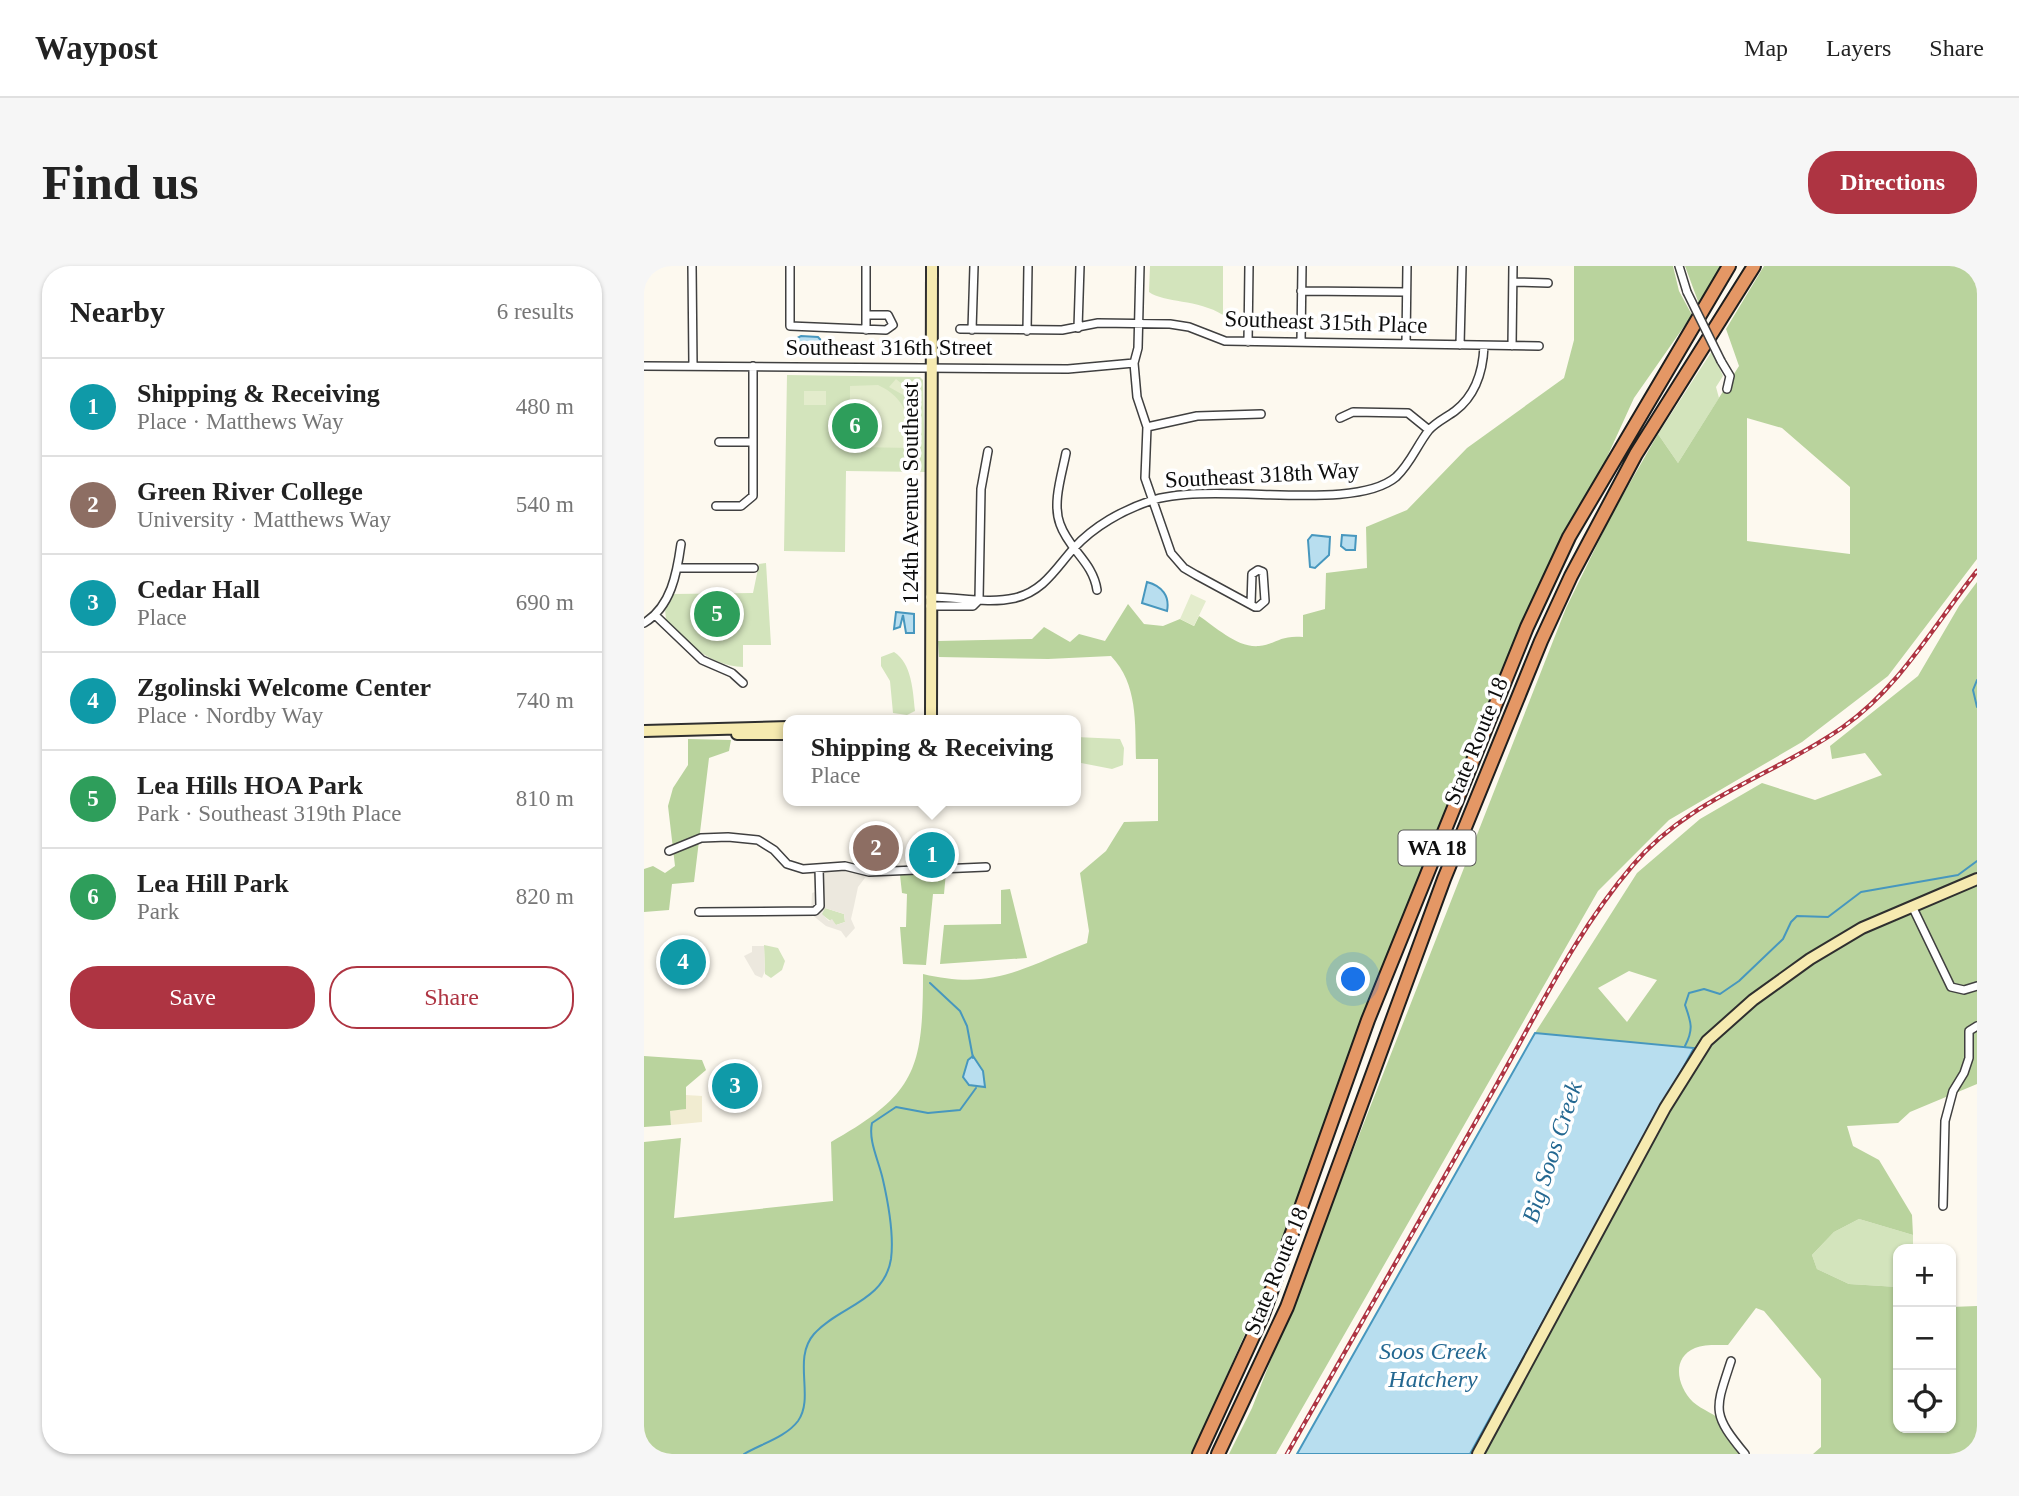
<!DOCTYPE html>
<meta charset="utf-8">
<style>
body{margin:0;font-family:Georgia,serif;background:#f6f6f6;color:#222}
.controls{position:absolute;right:21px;bottom:21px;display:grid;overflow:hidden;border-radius:14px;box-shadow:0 2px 5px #0004}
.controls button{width:63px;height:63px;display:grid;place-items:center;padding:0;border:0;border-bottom:2px solid #e0e0e0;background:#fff;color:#222;font:35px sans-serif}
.you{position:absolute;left:710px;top:714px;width:24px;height:24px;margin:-18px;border:5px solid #fff;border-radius:50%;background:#1a73e8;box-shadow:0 0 0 10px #1a73e833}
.badge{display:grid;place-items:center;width:46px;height:46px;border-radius:50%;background:#ae3442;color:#fff;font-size:23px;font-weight:700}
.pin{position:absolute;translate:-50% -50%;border:4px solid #fff;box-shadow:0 2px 7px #0006}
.popup{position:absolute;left:139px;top:449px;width:298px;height:91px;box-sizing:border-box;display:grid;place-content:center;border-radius:14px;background:#fff;filter:drop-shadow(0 2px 5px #0005);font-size:23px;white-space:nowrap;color:#767676}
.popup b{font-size:26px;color:#222}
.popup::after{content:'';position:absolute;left:50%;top:100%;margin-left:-14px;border:14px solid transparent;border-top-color:#fff}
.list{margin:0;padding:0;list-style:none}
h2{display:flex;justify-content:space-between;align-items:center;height:91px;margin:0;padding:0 28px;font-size:30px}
h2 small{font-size:23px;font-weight:400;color:#767676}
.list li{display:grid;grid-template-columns:46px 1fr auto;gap:21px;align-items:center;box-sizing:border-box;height:98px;padding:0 28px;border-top:2px solid #e0e0e0}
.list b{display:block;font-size:26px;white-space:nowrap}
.list p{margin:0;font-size:23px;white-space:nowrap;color:#767676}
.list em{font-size:23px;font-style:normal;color:#767676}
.actions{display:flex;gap:14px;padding:21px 28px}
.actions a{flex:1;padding:16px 0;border:2px solid #ae3442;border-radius:28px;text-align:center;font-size:24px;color:#ae3442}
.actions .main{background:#ae3442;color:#fff}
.icon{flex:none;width:38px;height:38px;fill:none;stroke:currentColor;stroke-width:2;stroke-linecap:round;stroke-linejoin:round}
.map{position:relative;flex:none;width:1333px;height:1188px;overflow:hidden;border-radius:28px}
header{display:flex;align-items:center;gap:42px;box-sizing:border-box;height:98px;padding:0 35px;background:#fff;border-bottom:2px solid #e0e0e0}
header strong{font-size:33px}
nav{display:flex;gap:38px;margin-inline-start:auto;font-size:24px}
.intro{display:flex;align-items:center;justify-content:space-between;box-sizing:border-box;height:168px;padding:0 42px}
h1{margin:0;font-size:49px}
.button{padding:18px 32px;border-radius:28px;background:#ae3442;color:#fff;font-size:24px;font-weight:700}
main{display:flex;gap:42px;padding:0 42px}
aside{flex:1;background:#fff;border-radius:28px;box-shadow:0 2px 5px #0004}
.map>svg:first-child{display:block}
</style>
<header>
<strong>Waypost</strong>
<nav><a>Map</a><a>Layers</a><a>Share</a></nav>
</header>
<div class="intro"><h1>Find us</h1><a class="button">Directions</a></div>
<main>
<aside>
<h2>Nearby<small>6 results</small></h2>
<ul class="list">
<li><span class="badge" style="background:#0f9aa8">1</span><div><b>Shipping &amp; Receiving</b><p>Place · Matthews Way</p></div><em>480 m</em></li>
<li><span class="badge" style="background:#8d6e63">2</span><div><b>Green River College</b><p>University · Matthews Way</p></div><em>540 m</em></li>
<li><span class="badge" style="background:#0f9aa8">3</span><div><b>Cedar Hall</b><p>Place</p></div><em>690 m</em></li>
<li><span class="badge" style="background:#0f9aa8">4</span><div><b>Zgolinski Welcome Center</b><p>Place · Nordby Way</p></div><em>740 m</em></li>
<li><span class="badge" style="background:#2e9e5b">5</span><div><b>Lea Hills HOA Park</b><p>Park · Southeast 319th Place</p></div><em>810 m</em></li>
<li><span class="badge" style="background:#2e9e5b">6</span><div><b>Lea Hill Park</b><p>Park</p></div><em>820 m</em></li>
</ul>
<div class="actions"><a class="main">Save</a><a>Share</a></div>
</aside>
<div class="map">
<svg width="1333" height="1188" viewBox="0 0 1333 1188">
<rect width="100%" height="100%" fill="#fdf9ef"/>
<path fill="#f1ecd1" d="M42,829L58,830V856L27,859L26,844L42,843Z"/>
<path fill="#d3e4bc" d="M506,0H579V49C554,33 520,37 505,26Z
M1068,85L1079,110L1072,121L1075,132L1034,197L1014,168Z
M143,109L276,111L279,114L281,206L202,205L201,286L140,285Z
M122,297L127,379H99V401C64,399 45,378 22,354L21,343L29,328L109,327L115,298Z
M250,386C268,397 269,426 271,445L263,449L249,447L246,415L237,400V391Z
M432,471L476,473L480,482L479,499L468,503L432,496V486L437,483L432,481Z
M181,642L200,648L201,656L192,659L177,648Z
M120,679L134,682L141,695L138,704L127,712L121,708Z
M1215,953L1269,969V983H1254V1021L1205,1018L1173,1003L1168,989L1190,966Z"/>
<path fill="#b9d39d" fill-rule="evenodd" d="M930,0H1029L1035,25L1048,49L990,132L796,557L631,1000L548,1188H0V876L37,872L30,952L189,935L187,876C272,828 279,803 279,708C350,725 380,701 443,677L445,665L436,607L462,585L480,556L514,555V493H492C491,457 494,418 467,390L404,393L295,391L294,375L388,373L400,361L426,376L435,368L461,375L484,338L500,358L519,360L536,353L550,360L555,350C572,361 593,382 615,380C633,378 635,369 659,371V349L681,343L682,307L723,302L722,261L763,244L823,182L920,112L930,74Z
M1041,0H1078L1055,38Z
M1120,0H1333V293L1244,410L1158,476L1025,554L954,625L632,1188H585L608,1142L922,342L968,248L1014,168L1034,197L1095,100L1082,63ZM1103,152L1138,162L1206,221V288L1103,275Z
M1333,316V608L1323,615L1216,659L1060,773L1018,840L653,1188L891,767L993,607L1056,553L1118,517L1171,534L1238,509L1221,487L1188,493L1186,480L1274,410L1315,340ZM985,705L1013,714L983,756L954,722Z
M44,473L87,474L85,485L65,492L50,616L28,618L25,644L0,646V603L9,600L21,607L31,600L24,540L29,522L44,499Z
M302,606L300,628H289L282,699L259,698L256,661H262L263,628L258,627L256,609Z
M1333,619V818L1266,846L1254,857L1203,860L1209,880L1235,894L1268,949L1269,969L1215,953L1190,966L1168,989L1173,1003L1205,1018L1254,1021V1162H1307V1041L1333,1040V1188H1169L1177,1181V1113L1120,1045L1112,1042L1084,1079C1074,1079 1060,1078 1051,1082C1027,1092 1033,1120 1049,1136C1058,1144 1072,1148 1080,1157C1089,1166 1095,1178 1103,1188H841L1026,844L1067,779L1113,738L1169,697L1220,667Z
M366,623L383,692L296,698L300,659L357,658V624Z
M0,790L58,794L62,804L42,821V843L26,845L27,859L0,861Z"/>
<path fill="#e3eccc" d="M252,113L258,118L271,119L266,134L268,141L274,143L272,148L267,146L261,130L245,121Z
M234,119C261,131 268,155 269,182L208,181L206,178V120Z
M160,125H182V139H160Z
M547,328L562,335L550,360L536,353Z"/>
<path fill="#ece8de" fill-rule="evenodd" d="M207,601L224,608L214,621L210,640L207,653L211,662L202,672L197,665L182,660L167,648L168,627L171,626L169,602ZM181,642L200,648L201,656L192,659L188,653L185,655L178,648Z
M108,680H120L121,705L118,712L111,709L100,690L108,686Z"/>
<path fill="#b8deef" stroke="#4797be" stroke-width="2" d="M157,70L174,71L184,82L151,83V73Z
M668,269L686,271L685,289L671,302L666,301L664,274Z
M698,269L712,270L711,284H702L697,280Z
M503,316C518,320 526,330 523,345L498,337Z
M252,346L270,348V367H262L259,349L256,361L250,363Z
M891,767L1050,782L826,1188H653Z
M329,790L339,805L341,821L325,819L319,811L324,794Z"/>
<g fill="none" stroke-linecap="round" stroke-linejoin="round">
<path stroke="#4797be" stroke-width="2" d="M1333,414L1329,424L1333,441
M286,717L316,745L323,760L329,792
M1041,780C1050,763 1047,756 1041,739L1045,727L1060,723L1076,728L1095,715L1139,673L1147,656L1153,650L1184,651L1217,626L1314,609L1333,595
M100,1188C117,1178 142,1171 154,1155C171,1131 148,1093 170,1068C195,1040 240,1036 247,993C250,970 244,936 239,914C235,895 224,875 228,857L252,841L284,847L316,844L332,822"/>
<defs>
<path id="street" d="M48,0L49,99
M146,0V60L242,64L249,59L244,49H222
M222,0V64
M496,0L494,82L490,97L493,131L503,161L501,212L527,287L540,302L552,309L611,341H614L621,335L619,306L614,304L608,308L607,338
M1035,0L1043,26
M869,16L904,17
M657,25L762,26
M434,62L436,0
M316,63L418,64L454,57L526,58L545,61L581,75L895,80
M328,64L330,0
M383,65L384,0
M604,76L605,0
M657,76L658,0
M762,78L763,0
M816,79L818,0
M868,80L869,0
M1077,95L1086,110L1083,123
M0,100L424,103L490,97
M696,152L709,146L764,147L785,164
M503,161L553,150L617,148
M75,176H108
M422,187C418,208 408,237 416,258C425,284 449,296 453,324
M72,240H97L109,230V100
M34,302H110
M286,331C314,331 344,338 371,332C400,325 412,302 430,282C450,260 479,244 506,235C568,214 708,248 752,211C767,197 773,179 785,164C792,156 803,151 811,145C832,129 839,105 840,80
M335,334L337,223L344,185
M286,340H329L335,334
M12,350L58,394L88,407L99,417
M0,357C27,341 33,307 37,278
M25,585L57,572L84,571L114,574L130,584L143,598L159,603L201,600L225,606L342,601
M1268,640L1307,721L1320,724L1333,720
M55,646L171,645L176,640L175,602
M1299,940L1301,855L1309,825L1320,807L1325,792V765L1333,760
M1087,1095C1071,1144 1067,1147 1101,1188"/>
<path id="secondary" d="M287,454L288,0
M0,465L145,461
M93,468H145
M834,1188L1021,842L1063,775L1109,734L1166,693L1218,662L1333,613"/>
<path id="highway" d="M555,1188L618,1051L724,754L883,361L925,271L1085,0
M574,1188L643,1041L800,613L897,375L927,310L992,188L1110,0"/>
</defs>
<use href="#street" stroke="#404040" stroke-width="10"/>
<use href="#secondary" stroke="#2f2f2f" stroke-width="14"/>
<use href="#highway" stroke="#1e1e1e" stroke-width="16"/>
<use href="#street" stroke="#fff" stroke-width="7"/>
<use href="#secondary" stroke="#f6eab0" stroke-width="10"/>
<use href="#highway" stroke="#e49765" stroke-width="12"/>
<defs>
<path id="rail" d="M643,1188C713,1065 783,942 853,818C895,744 933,664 989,599C1044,533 1131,509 1199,461C1257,420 1290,359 1333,305"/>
</defs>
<use href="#rail" stroke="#ae3442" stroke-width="4.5"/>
<use href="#rail" stroke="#fff" stroke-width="2" stroke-dasharray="5" stroke-linecap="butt"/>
<defs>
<path id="street-bridge" d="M1043,26L1077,95"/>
</defs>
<use href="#street-bridge" stroke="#404040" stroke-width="10" stroke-linecap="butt"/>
<use href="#street-bridge" stroke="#fff" stroke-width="7"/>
</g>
<g text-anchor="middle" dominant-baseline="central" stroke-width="7" stroke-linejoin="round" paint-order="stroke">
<rect fill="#fff" stroke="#565656" stroke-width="2" x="754.5" y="564.5" width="77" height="35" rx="5"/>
<g font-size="21" font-weight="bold" fill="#0d0d0d">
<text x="793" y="582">WA 18</text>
</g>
<g font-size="23" fill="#0d0d0d" stroke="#fff">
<text transform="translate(682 56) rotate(2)">Southeast 315th Place</text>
<text x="245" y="81">Southeast 316th Street</text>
<text transform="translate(618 209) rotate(-3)">Southeast 318th Way</text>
<text transform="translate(266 227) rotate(-90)">124th Avenue Southeast</text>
<text transform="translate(832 475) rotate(-68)">State Route 18</text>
<text transform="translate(632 1005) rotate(-68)">State Route 18</text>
</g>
<g font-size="24" font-style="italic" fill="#246891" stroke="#fff">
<text transform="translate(908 886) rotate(-72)">Big Soos Creek</text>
<text x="789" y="1085">Soos Creek<tspan x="789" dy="28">Hatchery</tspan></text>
</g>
</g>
</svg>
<div class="controls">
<button>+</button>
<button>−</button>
<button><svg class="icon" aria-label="locate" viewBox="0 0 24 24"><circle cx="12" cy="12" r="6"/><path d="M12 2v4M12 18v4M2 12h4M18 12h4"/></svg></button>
</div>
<div class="you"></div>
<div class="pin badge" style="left:288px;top:589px;background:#0f9aa8">1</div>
<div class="popup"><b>Shipping &amp; Receiving</b>Place</div>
<div class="pin badge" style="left:232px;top:582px;background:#8d6e63">2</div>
<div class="pin badge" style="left:91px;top:820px;background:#0f9aa8">3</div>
<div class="pin badge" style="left:39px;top:696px;background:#0f9aa8">4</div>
<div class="pin badge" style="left:73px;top:348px;background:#2e9e5b">5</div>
<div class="pin badge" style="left:211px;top:160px;background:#2e9e5b">6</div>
</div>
</main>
